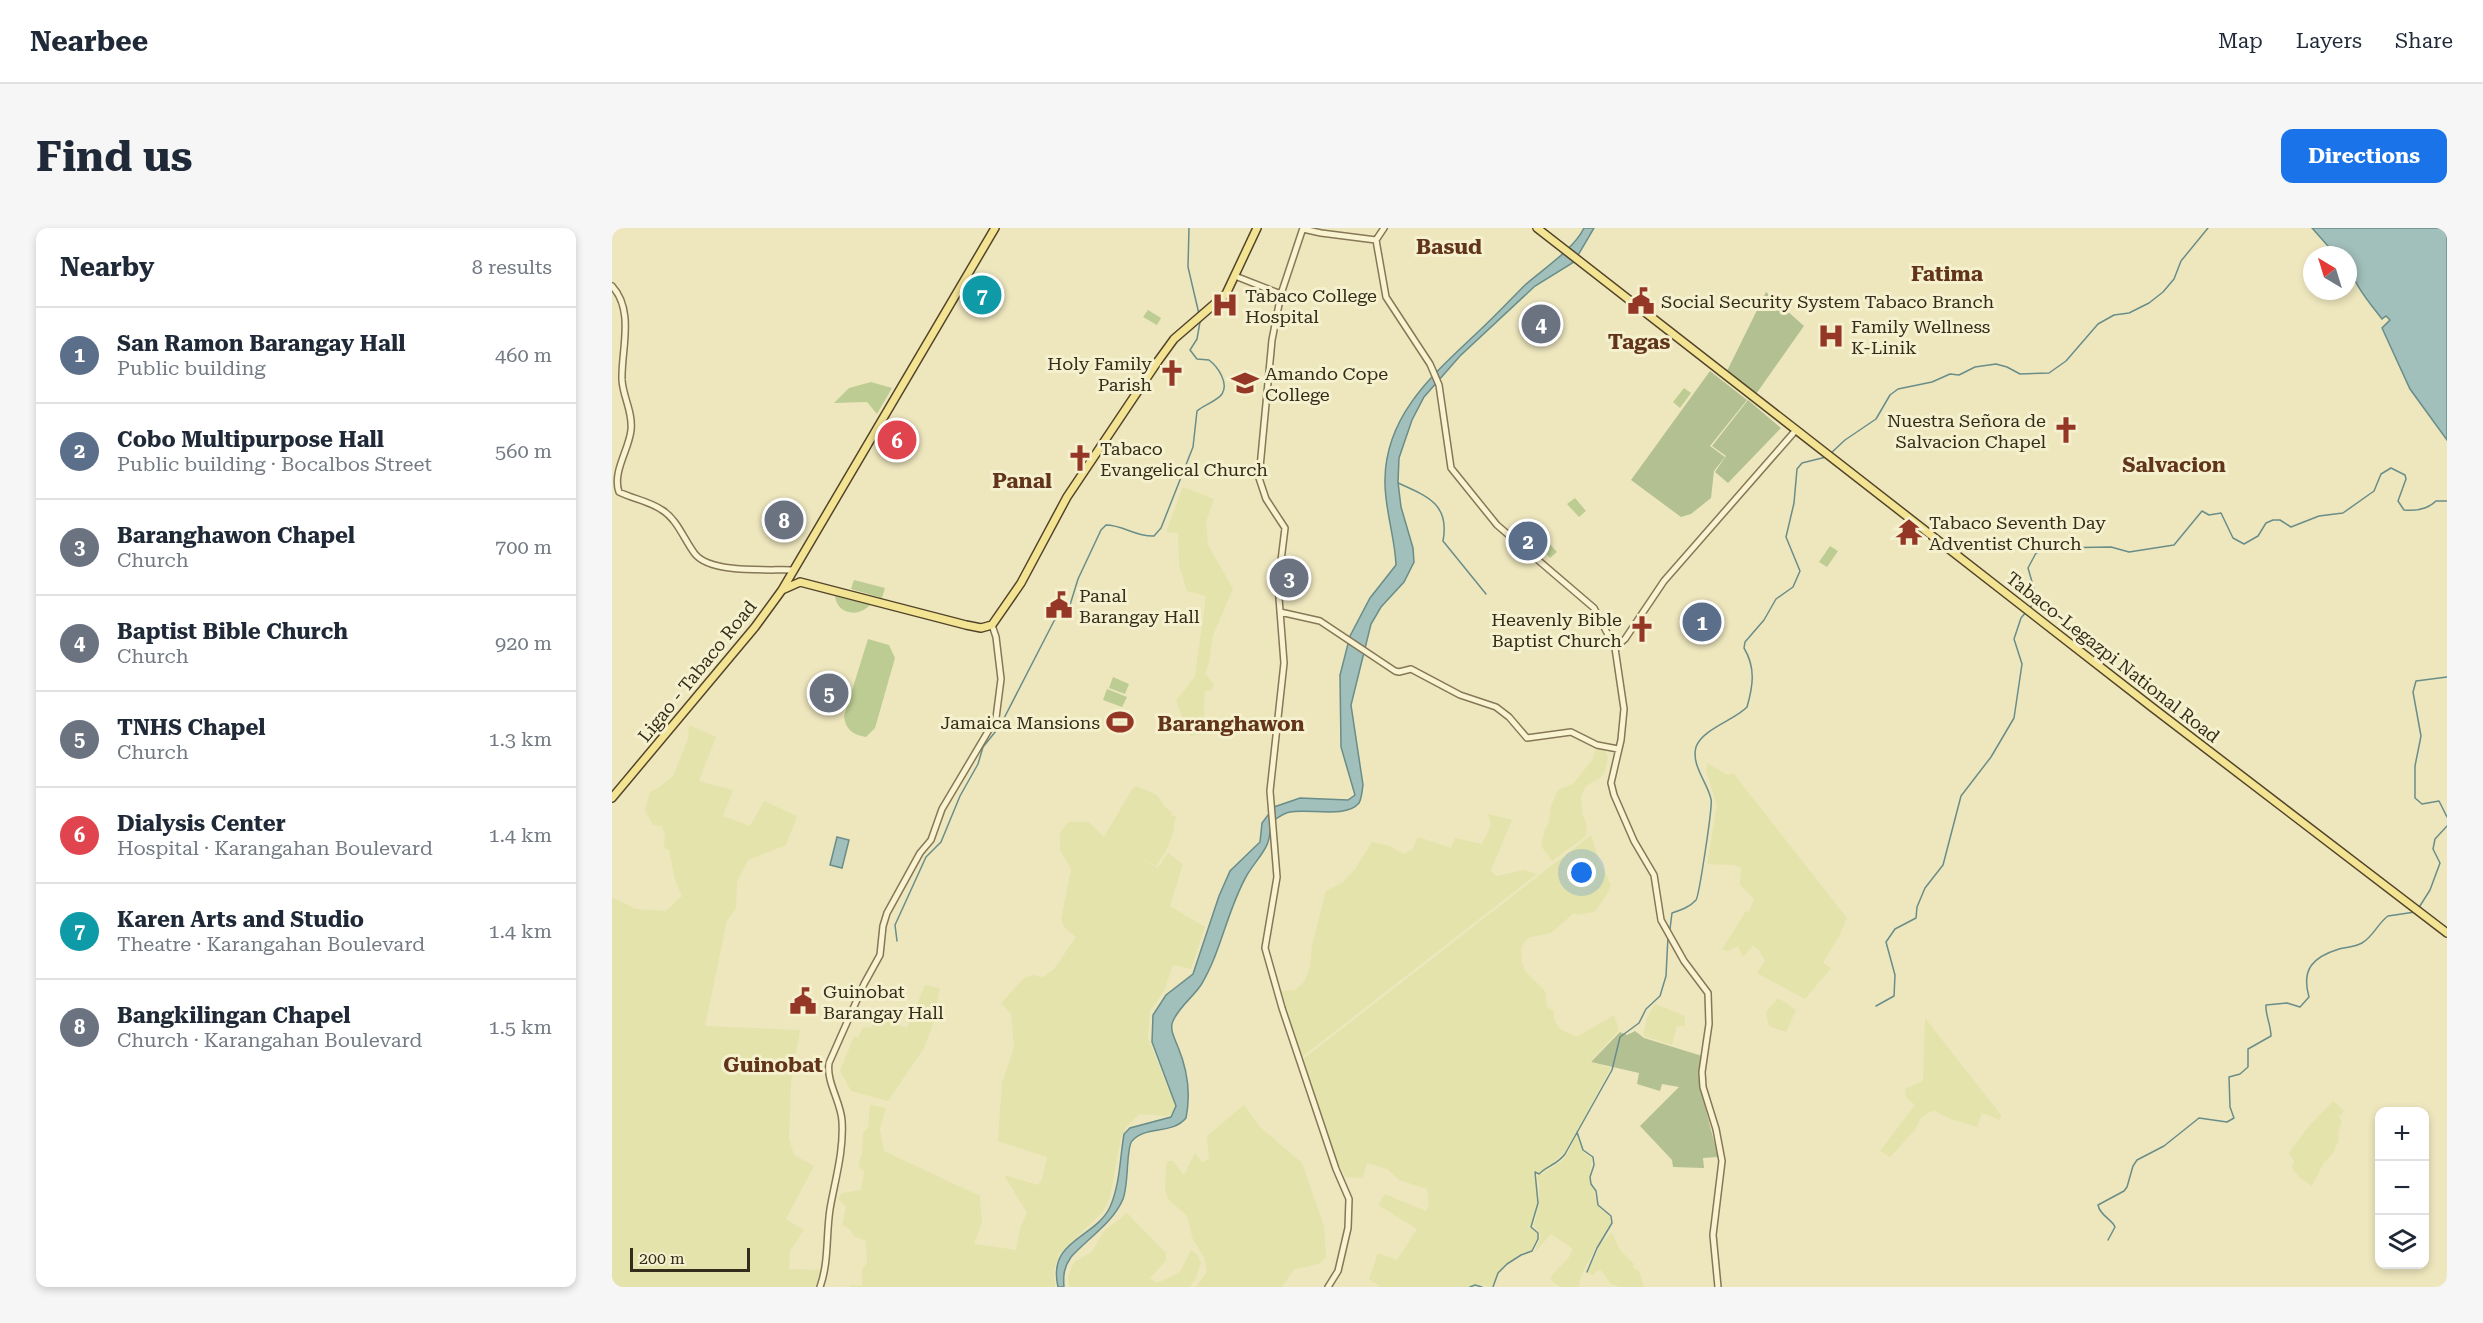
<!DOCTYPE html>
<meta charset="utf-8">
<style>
body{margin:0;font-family:"Roboto Serif",serif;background:#f6f6f7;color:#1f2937}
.controls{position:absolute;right:18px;bottom:18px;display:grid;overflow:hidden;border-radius:12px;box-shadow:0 3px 9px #0003}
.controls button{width:54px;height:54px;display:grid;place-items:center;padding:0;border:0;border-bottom:2px solid #e0e1e3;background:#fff;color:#1f2937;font:30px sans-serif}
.compass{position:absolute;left:1691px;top:18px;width:54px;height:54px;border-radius:50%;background:#fff;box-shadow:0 3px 9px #0003;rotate:322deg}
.scale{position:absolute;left:18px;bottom:15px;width:120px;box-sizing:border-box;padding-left:6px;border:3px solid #352c1c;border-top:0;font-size:16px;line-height:21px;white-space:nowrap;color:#352c1c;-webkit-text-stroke:4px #f5f0cd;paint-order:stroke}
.you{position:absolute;left:970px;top:645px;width:21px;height:21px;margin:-15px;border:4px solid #fff;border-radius:50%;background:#1a73e8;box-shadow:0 0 0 9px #1a73e833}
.badge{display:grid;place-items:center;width:39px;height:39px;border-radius:50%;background:#1a73e8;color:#fff;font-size:20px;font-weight:700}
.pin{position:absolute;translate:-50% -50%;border:3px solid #fff;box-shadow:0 2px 6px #0006}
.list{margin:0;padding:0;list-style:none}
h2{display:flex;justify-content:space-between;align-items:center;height:78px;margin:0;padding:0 24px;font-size:26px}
h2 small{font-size:20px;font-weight:400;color:#747a83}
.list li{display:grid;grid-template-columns:39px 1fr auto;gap:18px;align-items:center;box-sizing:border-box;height:96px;padding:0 24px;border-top:2px solid #e0e1e3}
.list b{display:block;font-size:22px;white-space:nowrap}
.list p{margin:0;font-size:20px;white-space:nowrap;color:#747a83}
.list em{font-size:20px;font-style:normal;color:#747a83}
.icon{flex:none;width:33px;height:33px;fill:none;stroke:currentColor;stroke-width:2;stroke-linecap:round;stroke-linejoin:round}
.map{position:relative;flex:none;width:1835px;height:1059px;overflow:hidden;border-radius:12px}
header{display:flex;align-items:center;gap:36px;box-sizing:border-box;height:84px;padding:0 30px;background:#fff;border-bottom:2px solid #e0e1e3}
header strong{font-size:28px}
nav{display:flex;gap:33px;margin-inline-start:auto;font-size:21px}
.intro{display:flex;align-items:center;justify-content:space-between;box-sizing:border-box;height:144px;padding:0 36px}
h1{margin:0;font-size:42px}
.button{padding:15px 27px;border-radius:12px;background:#1a73e8;color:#fff;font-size:21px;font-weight:700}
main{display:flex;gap:36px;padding:0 36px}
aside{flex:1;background:#fff;border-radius:12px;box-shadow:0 3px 9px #0003}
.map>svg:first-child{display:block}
</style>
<header>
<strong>Nearbee</strong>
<nav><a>Map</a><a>Layers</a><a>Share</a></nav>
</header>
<div class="intro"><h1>Find us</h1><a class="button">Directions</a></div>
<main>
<aside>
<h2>Nearby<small>8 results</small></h2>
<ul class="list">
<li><span class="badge" style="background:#5c6f8a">1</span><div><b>San Ramon Barangay Hall</b><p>Public building</p></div><em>460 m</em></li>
<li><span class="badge" style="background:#5c6f8a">2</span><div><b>Cobo Multipurpose Hall</b><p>Public building · Bocalbos Street</p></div><em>560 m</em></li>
<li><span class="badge" style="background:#6b7280">3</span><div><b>Baranghawon Chapel</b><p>Church</p></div><em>700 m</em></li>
<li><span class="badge" style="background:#6b7280">4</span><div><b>Baptist Bible Church</b><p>Church</p></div><em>920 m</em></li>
<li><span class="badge" style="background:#6b7280">5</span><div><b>TNHS Chapel</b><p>Church</p></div><em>1.3 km</em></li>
<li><span class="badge" style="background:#e0444e">6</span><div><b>Dialysis Center</b><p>Hospital · Karangahan Boulevard</p></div><em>1.4 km</em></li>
<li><span class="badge" style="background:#0f9aa8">7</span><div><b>Karen Arts and Studio</b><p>Theatre · Karangahan Boulevard</p></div><em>1.4 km</em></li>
<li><span class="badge" style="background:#6b7280">8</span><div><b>Bangkilingan Chapel</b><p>Church · Karangahan Boulevard</p></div><em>1.5 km</em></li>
</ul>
</aside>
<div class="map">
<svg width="1835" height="1059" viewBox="0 0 1835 1059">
<rect width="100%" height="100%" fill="#eee7be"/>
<path fill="#e3e3ab" d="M571,259L602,271L594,294L596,317L621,361L601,407L597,435L593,445L602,457L599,462L593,463L591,506L578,508L564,473L583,448L594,368L575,363L567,337L566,305L554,304Z
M77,497L104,509L87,553L121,562L111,588L138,598L152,573L185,588L174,617L136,632L125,654L124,680L115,693L93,798L188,802L179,855L177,911L182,927L202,938L174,991L192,1002L178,1023L177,1041L209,1042L205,1059H0V669L24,681L54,683L70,668L63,652L57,622L52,620L53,607L50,598L41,597L33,582L38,564L46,560L61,548L76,511Z
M985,519L992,521L996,529L993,544L988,550L974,558L969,569L970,586L975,596L974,608L940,633L929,618L933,601L937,594L939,578L946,562L961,556L980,532Z
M1095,535L1116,547L1121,545L1235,690L1228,706L1211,735L1219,740L1193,771L1145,745L1153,733L1147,722L1141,718L1131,729L1126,718L1115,723L1110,721L1134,683L1137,684L1142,671L1128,657L1129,640L1122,637L1095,636L1105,577L1094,543Z
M524,558L545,567L554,580L560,584L559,587L565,589L562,594V603L554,623L544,638L510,619L546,640L556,625L571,636L558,678L593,699L579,741L561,737L552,763L538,783L536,810L563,878L561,884L556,888L527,886L514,899L509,910L498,969L491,984L447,1026L442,1043L443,1059H237L238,1057L250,1058V1042L255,1034L254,1013L242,1008L238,1001L230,997L234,979L226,971L230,965L249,962L252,944L246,938L250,925L251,904L256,900L258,877L274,880L268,901L272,923L368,968L370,995L362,1016L404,1022L408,1000L415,985L392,947L426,957L430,951L435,929L386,913L390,855L402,819L399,786L389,775L412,750L421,747L431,749L442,741L464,709L453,700L449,692L459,641L448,622V605L456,594H477L492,609L521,560Z
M876,586L900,592L879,642L884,648L912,642L925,646L690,829L669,763L683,762L692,754L698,740L700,717L714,663L731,654L743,641L760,614L778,618L791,626L800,622L806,609L839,620L843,610L870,616L879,597Z
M979,607L987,632L999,657L994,668L982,684L965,687L962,685L939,705L916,710L909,720L910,735L913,743L933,763L935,779L942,783V791L948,801L965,809L1002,787L1007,802L978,834L999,840L953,924L934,941L927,945L922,943L921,945L924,955L925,975L919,999L925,1005V1011L919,1023L908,1026L894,1036L885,1046L880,1059L863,1056L857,1059H769L757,1051L766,1025L785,1032L805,1001L766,977L773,966L814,983L817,977L815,961L787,952L775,941L755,935L751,950L734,949L727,937L716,910L691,831Z
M313,757L328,760L321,796L312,820L276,873L239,863L228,843L242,808L246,810L251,799L259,800L264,789L295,800Z
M1166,770L1184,782L1174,804L1157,798L1154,784Z
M1043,776L1073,788V798H1065L1060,817L1031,808L1035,790Z
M1313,790L1389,887L1388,892L1370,885L1365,899L1336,890L1323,883L1318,884L1309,890L1303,902L1278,929L1268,923L1303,877L1294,869L1293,861L1311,853Z
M1721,873L1732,883L1727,889L1730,894L1726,905L1727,912L1721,925L1711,936L1700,958L1688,950L1680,940L1682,933L1677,925L1696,899Z
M632,877L648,899L690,935L712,998L714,1029L708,1035L695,1039L682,1041L670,1059H584L595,1043L592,1029L581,1012L575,988L556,971L553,961L554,938L556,933H561L572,947L583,925L590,934L597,931L595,908Z
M965,905L971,924L980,930L977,950L986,978L998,989L999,995L983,1021L969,1048L967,1059H949L942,1055L939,1051L940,1047L957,1029L961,1021L939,1006L923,1024L929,1007L922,998L927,976V956L925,949L950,933L956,925Z
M515,985L554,1025V1033L538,1050L545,1055L568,1044L579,1022L585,1026L589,1035L584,1050L578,1059H457L456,1048L462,1034L480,1024L491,1004Z
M1000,1004L1008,1022L1022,1036L1021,1040L1027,1043L1032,1059H1007L998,1055L990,1043L987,1042L980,1047L976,1045L989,1015Z"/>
<path fill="#bccc92" d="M536,82L549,90L545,97L531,89Z
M259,154L280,160L265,186L255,174L222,175L237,160Z
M1072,160L1079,165L1068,180L1061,174Z
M963,270L974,283L967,289L955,276Z
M935,313L945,324L938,330L928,319Z
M1218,318L1226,323L1215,339L1207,334Z
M242,352L273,360L270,370L239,361Z
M223,368L258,377C246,390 225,386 223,368Z
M256,411L277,417L283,430L263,500L254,509C241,507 233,501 232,488Z
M501,449L517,456L513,466L497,460Z
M495,461L515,469L510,479L491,472Z"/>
<path fill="#b3c092" d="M1154,64L1192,98L1144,166L1115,143Z
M1098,143L1135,172L1098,218L1113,229L1102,243L1099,270L1079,286L1069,289L1019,252Z
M1136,172L1169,200L1116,255L1103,244L1114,228L1100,218Z
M1023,803L1032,810L1090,828L1088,859L1106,929L1091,930L1092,940L1061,939L1060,932L1028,898L1067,859L1050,856L1048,863L1025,856L1027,845L979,834L1008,804L1015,807Z"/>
<path fill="#a1bfbb" stroke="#698d89" stroke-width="1.5" d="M972,0H982L962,34L923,58L848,128L812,169L800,192L787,230L786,254L789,279L801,320L802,334L792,354L769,379L759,396L739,477L751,557C750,562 750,570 747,575C734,591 696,580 678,584C671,585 664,591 658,595C660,620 647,627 635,647C615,682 610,722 589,757C581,769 567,779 561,793C557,801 563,811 566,819C576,843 579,865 574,890C560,907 534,897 520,913C514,919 517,956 511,971C501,995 475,1011 459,1029C452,1039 451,1047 452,1059H446C435,1011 483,1011 498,979C508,957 508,929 512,906L518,900L559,889L564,878L540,814L541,787L554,767L581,746L607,668L618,643L648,614L650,595L662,579L688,570L736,572L743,567L729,519L728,447L738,408L758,370L784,337C783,308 772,280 773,251C774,185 824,144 868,102C884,87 898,72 913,57C931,41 962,21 972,0Z
M1700,0H1835V212L1798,161L1770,100L1778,92L1774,88L1770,91C1756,73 1736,50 1736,27H1724Z
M225,609L237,612L230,640L218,637Z"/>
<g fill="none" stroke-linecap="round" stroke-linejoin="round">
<path stroke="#698d89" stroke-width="1.5" d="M577,0L576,39L587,86
M1218,226L1233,212L1264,191L1278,167L1286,161L1320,154L1338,146L1347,147L1363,139L1384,136L1395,139L1408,146L1437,145L1454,133L1486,96L1502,87L1517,85L1537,75L1551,64L1562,51L1569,33L1596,0
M786,255C815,268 838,276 831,313L874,366
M1417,381L1425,371L1416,340L1424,325L1440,320L1499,319L1517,324L1562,317L1590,283L1597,287L1609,285L1621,310L1632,316L1646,308L1654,295L1661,292H1668L1679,299L1707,288L1731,285L1762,263L1769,246L1779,240L1793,247L1794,251L1786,273L1792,282C1803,283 1816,281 1824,273H1835
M1835,449L1804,453L1801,464L1809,508L1803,538V570L1810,576L1827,573L1835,589
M1806,681L1818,662L1828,635L1821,621L1823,611L1835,598
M1058,701L1060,685C1069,682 1078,679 1084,672C1087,668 1101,577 1099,571C1095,554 1079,537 1084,519C1090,501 1123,492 1135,479C1141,458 1144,440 1132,420L1133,414L1152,392L1164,371L1181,359L1188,343L1174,309L1182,275L1185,241L1190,235L1214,229
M285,713L283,697L314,629L329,614L348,568L366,536L371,519L388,498L442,393L458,377L466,351L489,302L494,297C511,297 524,309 542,308L549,300L581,219L585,183C592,177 605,173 610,166C617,155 606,139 597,132L585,131L578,122L585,111L588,94
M1264,778L1282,768L1283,747L1274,714L1283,701L1304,690L1305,679L1313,660L1331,637L1349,568L1379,529L1402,490L1410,436L1402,411L1409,390L1414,384
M965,904L971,922L981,929L982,937L978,949L979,956L984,963L986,977L999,988L1000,995L985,1020L975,1044
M1496,1012L1503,999C1500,991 1488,988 1486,977L1512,963L1515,959L1521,938L1525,932L1552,918L1587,890L1615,894L1622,890L1618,879L1617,849L1628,846L1636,839V821L1659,808C1659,797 1653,786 1654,777L1675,775L1688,779L1697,769C1689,741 1701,729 1727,721C1735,719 1743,719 1750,715C1761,709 1766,695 1776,688L1803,684
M858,1059L863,1057L870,1059
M881,1059L886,1045L895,1036L909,1027L920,1023L926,1011V1005L919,999L926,975L923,944L927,946C935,938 946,936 953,926L1000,842L1008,809L1027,795L1034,781L1048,768L1054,748L1056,708"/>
<defs>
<path id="minor" d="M691,0L669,66L660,112L647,250L654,271L673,300L666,357L672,435L658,563L665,649L653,720L670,780L724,941L737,971L736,1000L726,1043L716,1059
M772,0L764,12L774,69L818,136L827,157L839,240L885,297L982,380L1003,420L1012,481L1009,512L999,555L1002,567L1022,613L1042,647L1049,692L1072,733L1096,765L1097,796L1090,844L1091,859L1104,901L1110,933L1101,1007L1106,1059
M691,1L709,5L764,12
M623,48L669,66
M0,58C23,83 9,122 10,152C11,169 21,184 19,202C17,222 0,244 7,264C21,271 37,273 50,282C66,292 72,312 83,326C99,346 157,341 181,342
M668,384L708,393L783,443L787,444L799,441L848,467L884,479L897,489L915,510L959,504L985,517L1006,521
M1003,420L1013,411L1052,353L1184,202
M208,1059C217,1034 214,1007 218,981C223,952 232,923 230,893C229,874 214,854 217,835L252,756L268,727L271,698L275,685L308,625L319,612L330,581L384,490L389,451L384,409L380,397"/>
<path id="major" d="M925,0L1541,480L1835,705
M170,362L188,354L354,397L369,400L380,397L409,355L455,269L546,133L562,111L614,66L645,0
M0,570L143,399L170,362L383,0"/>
</defs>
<use href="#minor" stroke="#867757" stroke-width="8"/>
<use href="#major" stroke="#53442b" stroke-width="10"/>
<use href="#minor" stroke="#f9f3d1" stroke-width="5"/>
<use href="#major" stroke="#f3e494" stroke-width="7"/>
</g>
<defs>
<symbol id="civic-bare" viewBox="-9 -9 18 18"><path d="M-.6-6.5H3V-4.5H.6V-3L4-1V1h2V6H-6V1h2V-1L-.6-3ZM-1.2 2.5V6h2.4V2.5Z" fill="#953726" stroke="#f5f0cd" stroke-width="2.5" paint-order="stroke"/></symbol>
<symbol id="hospital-bare" viewBox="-9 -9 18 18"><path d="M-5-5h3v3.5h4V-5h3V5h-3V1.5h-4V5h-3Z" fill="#953726" stroke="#f5f0cd" stroke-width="2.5" paint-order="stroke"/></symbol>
<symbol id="church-bare" viewBox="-9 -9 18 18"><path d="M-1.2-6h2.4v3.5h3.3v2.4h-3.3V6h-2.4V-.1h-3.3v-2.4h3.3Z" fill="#953726" stroke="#f5f0cd" stroke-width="2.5" paint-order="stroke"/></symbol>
<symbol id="university-bare" viewBox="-9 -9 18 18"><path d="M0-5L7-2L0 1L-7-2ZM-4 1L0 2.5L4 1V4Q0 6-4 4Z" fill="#953726" stroke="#f5f0cd" stroke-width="2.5" paint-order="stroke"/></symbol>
<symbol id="temple-bare" viewBox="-9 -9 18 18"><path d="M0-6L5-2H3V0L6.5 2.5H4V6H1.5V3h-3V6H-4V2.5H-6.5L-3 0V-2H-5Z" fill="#953726" stroke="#f5f0cd" stroke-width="2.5" paint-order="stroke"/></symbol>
<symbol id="stadium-bare" viewBox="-9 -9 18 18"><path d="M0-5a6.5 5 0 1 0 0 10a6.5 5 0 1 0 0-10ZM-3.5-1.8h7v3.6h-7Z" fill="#953726" stroke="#f5f0cd" stroke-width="2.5" paint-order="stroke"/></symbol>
</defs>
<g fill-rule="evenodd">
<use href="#civic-bare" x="1010" y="54" width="38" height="38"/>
<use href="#hospital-bare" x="594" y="58" width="38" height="38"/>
<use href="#hospital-bare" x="1200" y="89" width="38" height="38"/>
<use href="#church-bare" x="541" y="126" width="38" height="38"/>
<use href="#university-bare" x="614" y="136" width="38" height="38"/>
<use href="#church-bare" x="1435" y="183" width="38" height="38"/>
<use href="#church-bare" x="449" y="211" width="38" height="38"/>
<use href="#temple-bare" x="1278" y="285" width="38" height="38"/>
<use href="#civic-bare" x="428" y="358" width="38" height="38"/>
<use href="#church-bare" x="1011" y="382" width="38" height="38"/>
<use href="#stadium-bare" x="489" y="475" width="38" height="38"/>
<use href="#civic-bare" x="172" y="754" width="38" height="38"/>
</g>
<g text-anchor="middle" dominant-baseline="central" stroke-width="6" stroke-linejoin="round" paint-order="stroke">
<g font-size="18" fill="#352c1c" stroke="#f5f0cd" text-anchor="start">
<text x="633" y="67">Tabaco College<tspan x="633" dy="21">Hospital</tspan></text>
<text x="1049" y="73">Social Security System Tabaco Branch</text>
<text x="1239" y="98">Family Wellness<tspan x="1239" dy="21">K-Linik</tspan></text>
<text x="540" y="135" text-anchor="end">Holy Family<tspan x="540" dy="21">Parish</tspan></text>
<text x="653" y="145">Amando Cope<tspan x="653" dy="21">College</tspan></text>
<text x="1434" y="192" text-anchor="end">Nuestra Señora de<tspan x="1434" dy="21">Salvacion Chapel</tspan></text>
<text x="488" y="220">Tabaco<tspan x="488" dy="21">Evangelical Church</tspan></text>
<text x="1317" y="294">Tabaco Seventh Day<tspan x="1317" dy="21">Adventist Church</tspan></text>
<text x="467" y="367">Panal<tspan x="467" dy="21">Barangay Hall</tspan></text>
<text x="1010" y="391" text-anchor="end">Heavenly Bible<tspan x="1010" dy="21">Baptist Church</tspan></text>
<text x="488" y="494" text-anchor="end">Jamaica Mansions</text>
<text x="211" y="763">Guinobat<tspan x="211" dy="21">Barangay Hall</tspan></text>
</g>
<g font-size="18" fill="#352c1c" stroke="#f5f0cd">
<text transform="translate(1501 429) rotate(38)">Tabaco-Legazpi National Road</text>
<text transform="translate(85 443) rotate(-51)">Ligao - Tabaco Road</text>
</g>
<g font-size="21" font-weight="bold" fill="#62351b" stroke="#f5f0cd">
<text x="837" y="19">Basud</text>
<text x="1335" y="46">Fatima</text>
<text x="1027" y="114">Tagas</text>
<text x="1562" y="237">Salvacion</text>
<text x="410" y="253">Panal</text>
<text x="619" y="496">Baranghawon</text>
<text x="161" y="837">Guinobat</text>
</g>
</g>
</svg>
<div class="controls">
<button>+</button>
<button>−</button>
<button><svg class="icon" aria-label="layers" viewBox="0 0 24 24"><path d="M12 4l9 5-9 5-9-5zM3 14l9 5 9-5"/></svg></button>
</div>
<svg class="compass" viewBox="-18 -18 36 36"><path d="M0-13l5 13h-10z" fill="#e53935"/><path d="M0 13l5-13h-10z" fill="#747a83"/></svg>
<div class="scale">200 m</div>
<div class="you"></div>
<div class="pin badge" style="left:1090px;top:394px;background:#5c6f8a">1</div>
<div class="pin badge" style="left:916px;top:313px;background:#5c6f8a">2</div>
<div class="pin badge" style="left:677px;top:350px;background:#6b7280">3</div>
<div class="pin badge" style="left:929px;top:96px;background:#6b7280">4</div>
<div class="pin badge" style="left:217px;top:465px;background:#6b7280">5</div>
<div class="pin badge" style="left:285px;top:212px;background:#e0444e">6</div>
<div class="pin badge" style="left:370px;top:67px;background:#0f9aa8">7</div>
<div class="pin badge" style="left:172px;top:292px;background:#6b7280">8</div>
</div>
</main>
